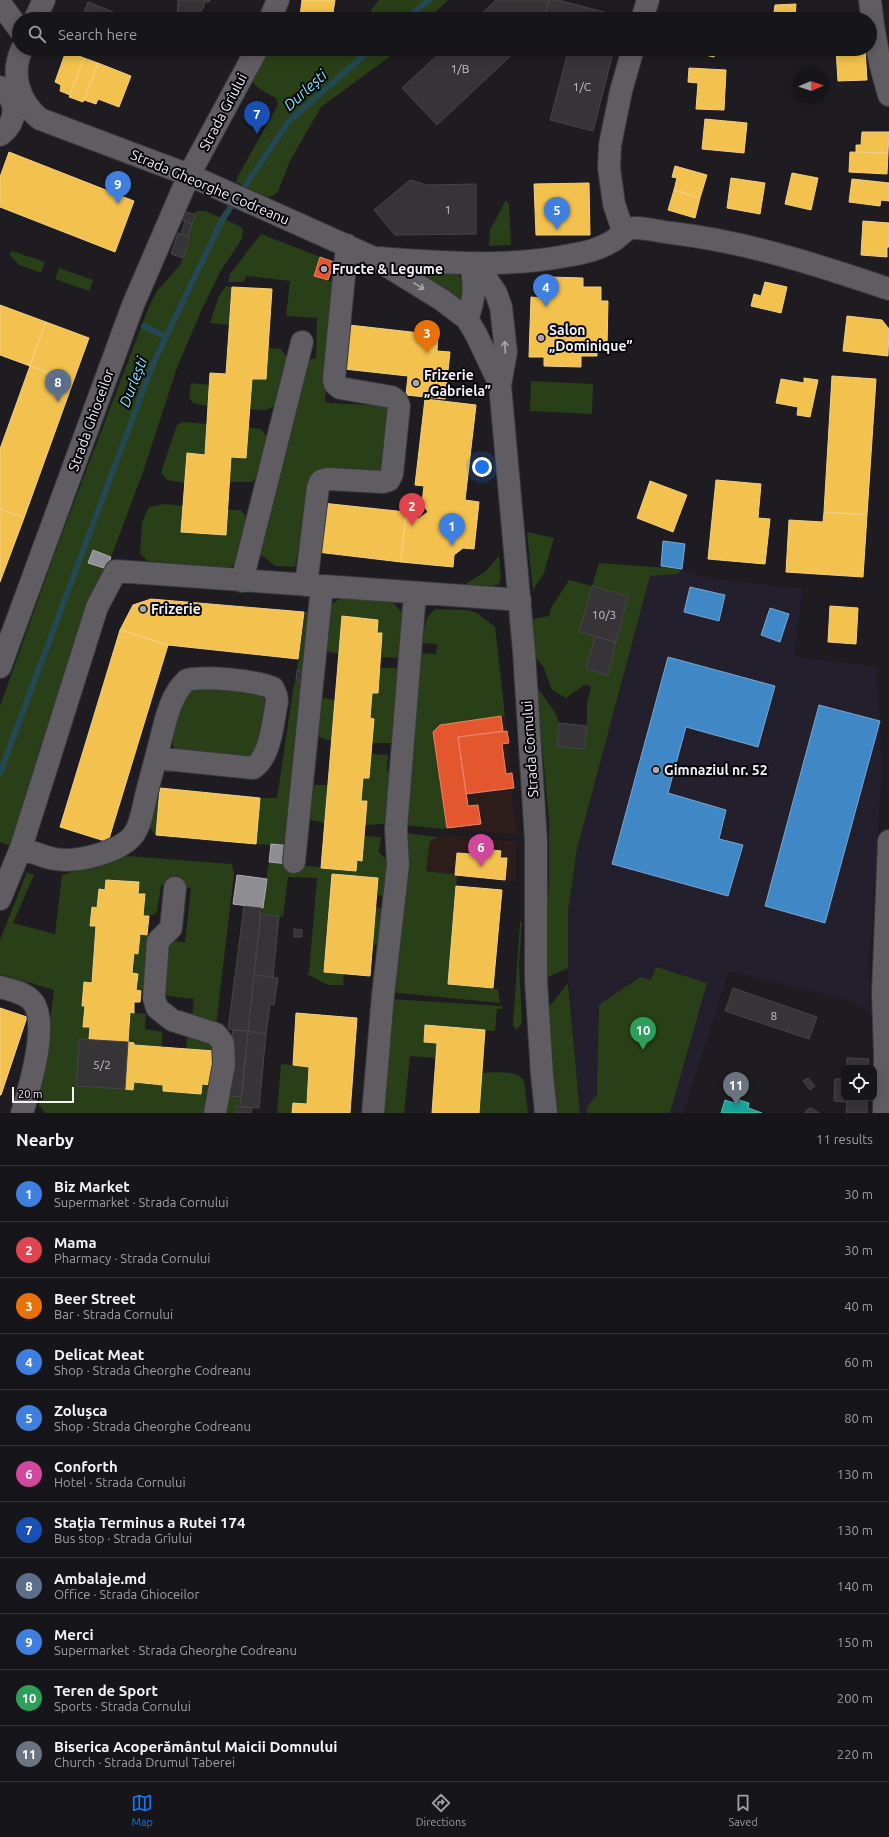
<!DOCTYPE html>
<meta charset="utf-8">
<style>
body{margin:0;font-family:Ubuntu,sans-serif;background:#1f1e22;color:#f1f3f6}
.controls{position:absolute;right:12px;bottom:12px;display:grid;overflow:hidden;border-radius:8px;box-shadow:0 2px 10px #0003}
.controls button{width:36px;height:36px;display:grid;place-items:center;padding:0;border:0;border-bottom:1px solid #353438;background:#161519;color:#f1f3f6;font:20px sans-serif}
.compass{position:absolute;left:793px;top:68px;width:36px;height:36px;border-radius:50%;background:#161519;box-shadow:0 2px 10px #0003;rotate:88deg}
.scale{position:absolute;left:12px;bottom:10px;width:62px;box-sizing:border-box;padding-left:4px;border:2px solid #f3f1f8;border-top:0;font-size:11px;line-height:14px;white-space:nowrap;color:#f3f1f8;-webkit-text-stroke:3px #070609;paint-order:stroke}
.you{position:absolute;left:482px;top:467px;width:14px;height:14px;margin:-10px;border:3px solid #fff;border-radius:50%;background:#1a73e8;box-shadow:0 0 0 6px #1a73e833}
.badge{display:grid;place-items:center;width:26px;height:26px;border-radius:50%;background:#1a73e8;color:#fff;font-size:13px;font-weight:700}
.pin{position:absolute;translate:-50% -33px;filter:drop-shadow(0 1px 2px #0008)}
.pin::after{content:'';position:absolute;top:21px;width:14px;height:12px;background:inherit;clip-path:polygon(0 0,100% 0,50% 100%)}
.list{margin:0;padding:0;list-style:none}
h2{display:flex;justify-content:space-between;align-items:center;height:52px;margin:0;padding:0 16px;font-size:17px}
h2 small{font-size:13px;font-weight:400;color:#9e9fa2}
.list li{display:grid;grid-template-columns:26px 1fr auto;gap:12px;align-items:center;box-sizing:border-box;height:56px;padding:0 16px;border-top:1px solid #353438}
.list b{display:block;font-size:15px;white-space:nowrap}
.list p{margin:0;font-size:13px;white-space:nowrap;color:#9e9fa2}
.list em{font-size:13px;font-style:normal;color:#9e9fa2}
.icon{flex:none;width:22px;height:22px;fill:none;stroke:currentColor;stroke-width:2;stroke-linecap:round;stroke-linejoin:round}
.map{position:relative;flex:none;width:889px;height:1113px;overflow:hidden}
.search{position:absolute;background:#161519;box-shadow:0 2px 10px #0003;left:12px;right:12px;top:12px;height:44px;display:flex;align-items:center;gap:10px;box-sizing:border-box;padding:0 14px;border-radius:22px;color:#9e9fa2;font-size:15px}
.sheet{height:668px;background:#161519}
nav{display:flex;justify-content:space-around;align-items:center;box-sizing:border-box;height:56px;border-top:1px solid #353438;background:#161519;font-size:11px;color:#9e9fa2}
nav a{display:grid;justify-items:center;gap:2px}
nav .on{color:#1a73e8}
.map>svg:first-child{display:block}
</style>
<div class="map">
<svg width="889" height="1113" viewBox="0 0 889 1113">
<rect width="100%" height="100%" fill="#1e1c21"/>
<path fill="#2d1d1a" d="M505,716L514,788L511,789L518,835L447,828L433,732L440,725Z
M447,834L516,842V882L426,871L430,840Z"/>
<path fill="#241f2c" d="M682,569L686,572L717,579L803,589L794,656L877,667L882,768L869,971L870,1014L852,1001L729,971L683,1113H580L568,975V911L577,849L650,576L678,574Z"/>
<path fill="#283f17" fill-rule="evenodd" d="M379,0H448L428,19H364Z
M264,49H397L389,57L321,107L290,161L278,192L272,196L266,197L236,182L238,176L278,105L276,98C243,82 250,79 264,49Z
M506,200L509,205L511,245L489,246L490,230Z
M198,211H205L240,226L243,231L242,239L220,272L202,309L178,365L142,475L111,557L93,550L88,563L107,569L81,619L12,846L0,842V706L60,539L150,304L157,291L180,265L191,237L188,236L195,216L192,214Z
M261,234L320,257L314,276L332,282L325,401L330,403L368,405L386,407L391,414L383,476L314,471L295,567L275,566L260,554L263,535L304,361L316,358L317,318L286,316L290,281L247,276L243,282H228L230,274Z
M12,251L45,262L41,273L19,265L9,254Z
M59,268L93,280L89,291L55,279Z
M457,273L463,281L464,300L421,280L418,276Z
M226,286L232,287L229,325L210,323L219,296Z
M268,348L281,349L289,360C286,376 285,405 266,410C261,411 255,409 250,409L252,379H266Z
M531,381L593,384L592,414L530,411Z
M191,383L209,385L208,406L193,403L189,398Z
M183,422L207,424L205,455L187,453L185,483L167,480L162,474V469L177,425Z
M248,428L261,429L268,438L258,475L252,482H229L231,457L246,458Z
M165,504L183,506L182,532L226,535L228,510H241L247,518L236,564L227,568L148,561L140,554L142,522L149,507Z
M527,532L554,538L544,573L533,590Z
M499,556L501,578L499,584L494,586L464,585L486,571Z
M599,563L682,569L678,574L650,576L577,849L568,911V968L544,979L549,878V822L537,687L556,714L559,723L557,746L584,749L587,726V702L591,686L584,685L566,698L552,690L543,666L534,656L532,619L549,616L551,608L569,580L592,586ZM592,586L628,596L608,675L586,669L595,636L580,632Z
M350,597L393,602L402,613L399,658L380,657L382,634L377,633L378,620L342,616L339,654L325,651L329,607L339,599Z
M436,609L467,610L477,613L495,627L505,716L440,725L433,732L447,828L442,829L405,825L419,653L436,654L437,644L423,643C425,627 423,618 436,609Z
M305,612L313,613L307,672L297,670Z
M379,668H398L396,686L401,692L395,743H372L374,719L370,718L372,693H378Z
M296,680L306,681L291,846L256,844L260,798H277L294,684Z
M190,688L251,690L262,695L265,701L257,748L252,754L245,758L178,751L173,746L172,740L183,697Z
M325,698L335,700L332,741L321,738L314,732L316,699Z
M371,754L388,755L387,770L394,776L390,820L383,824L365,825L367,801H361L363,778H369Z
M315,785H328L325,823L312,820L306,814L309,789Z
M157,786H161L156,835L149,827Z
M405,833L438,837L430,841L426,871L457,875L448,984L498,989L500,1003L390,992L408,848L403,840Z
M364,836L381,837L379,852L390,863L385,896L376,895L332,874L324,972L344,973L343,985H328L307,974L309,972L317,878L288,877L283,917L261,914L269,862L356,871L357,860L362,861Z
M126,856L232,864L234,874L216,1026L192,1020L194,999L168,996L164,993L165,947L171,941L185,942L191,888L161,885L157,911L154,915L143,916L145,895L138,894L139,882L106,880L105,890L99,889L97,908H92L90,925L96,926L92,983L84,982L82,1006H85L84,1027H90L89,1039H79L76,1086L133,1090L134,1082L163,1085V1091L201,1094L202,1084L212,1085L207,1113H45L39,1105L54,990L0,974V940L27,872L34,875L13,923L55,934L62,875Z
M375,907L383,908L381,944L372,945Z
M522,921L519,964L522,1023L518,1028L515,1029L513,1025L520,922Z
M140,934L151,936L146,991L136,990L138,974L132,973L134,953L138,954Z
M656,967L707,983L670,1113H587V1107L597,1095L599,1005L640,977L651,980Z
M568,983L580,1113H555L546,1011Z
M390,999L502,1006V1009H497L495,1031L425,1025L424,1042L437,1043L436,1058L410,1056L404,1113H378Z
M130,1012L146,1014L145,1029L163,1032L161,1047L134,1045L133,1043L128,1042Z
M188,1034L209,1037L214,1051L186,1049Z
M281,1064L309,1067L307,1104L293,1103L292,1113H277Z
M482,1073C494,1073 517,1069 524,1081L528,1113H479Z
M227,1096L242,1097L240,1107L236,1106V1113H223Z"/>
<path fill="#f2c14e" stroke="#f2cf81" d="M302,0H335L332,19L300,16Z
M796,4L795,19H773L775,5Z
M684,49H715L714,57L684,50Z
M836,49H865L867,80L838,81Z
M66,51L84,58L70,95L60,91L61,85L55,82Z
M84,58L98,63L83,102L69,97Z
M98,63L131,76L119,107L98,99L96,104L84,100Z
M689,68L726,70L724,110L696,109L698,83L688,82Z
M705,119L747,123L744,153L702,149Z
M862,132H889L888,153L856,152V145H861Z
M9,152L134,201L115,252L0,207V177Z
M850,152L888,153L887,174L849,172Z
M675,166L707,175L700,198L674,190L677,178L672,177Z
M792,173L818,178L811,210L785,204Z
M731,178L765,183L760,214L727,208Z
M852,179L889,183V201L881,200L880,206L849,202Z
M589,183L590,235H536L534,184Z
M674,190L700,198L695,218L668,210Z
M863,221L889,223V247H887V257L861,255Z
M550,277L583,278V287H601V301H608L607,347L597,346V356H581V367L544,366V357H529L531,297L542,298V286L550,287Z
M765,282L787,287L781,313L751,306L754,294L761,296Z
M232,287L272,289L266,379H252L246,458L231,457L226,535L181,532L187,453L205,455L210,373L226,374Z
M0,305L46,322L30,366L0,355Z
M847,316L882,320L889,329L888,356L843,351Z
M46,322L89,338L73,382L30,366Z
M349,325L438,335L437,351L450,352L445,399L406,395L408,376L344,369Z
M30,366L73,382L24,518L0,509V449Z
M832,376L876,379L867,515L824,512Z
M804,378L818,380L810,417L797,415L798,407L776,403L781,379L804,383Z
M425,399L476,405L465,500L479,502L474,549L463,548L454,555L453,567L401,562L406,512L414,513L418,519L428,512L422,503L424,486L415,485Z
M716,480L761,484L758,518L770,519L765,564L708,559Z
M650,481L687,495L673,532L637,518Z
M322,503L406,512L401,562L317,552Z
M0,509L24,518L0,582Z
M824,512L867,515L863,577L786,572L789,520L823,522Z
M151,599L304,612L298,659L168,645L120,630L133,605Z
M830,606L858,608L856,644L828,642Z
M342,616L378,620L377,633H382L378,693H372L370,718L374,719L369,778H363L361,801H367L362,861L357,860L356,871L321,868Z
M120,630L168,645L108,842L60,827Z
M160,788L260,798L256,844L156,835Z
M483,849L501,851L500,858H507L505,880L455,875L457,853L483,855Z
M332,874L378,878L370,976L324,972Z
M106,880L139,882L138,894H145L143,916H149L147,935L140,934L138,954L134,953L132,973L138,974L136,990L141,991L140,1002H134V1013L130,1012L128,1042L89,1039L90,1027H83L85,1006H82L84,982L92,983L96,926H90L92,907L97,908L99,889L105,890Z
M456,886L502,890L493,988L448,984Z
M0,1008L27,1017L1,1095H0Z
M296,1013L357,1018L350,1113H292L293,1103L307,1104L309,1067L293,1065Z
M425,1025L485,1030L479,1113H432L437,1043L424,1042Z
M128,1042L134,1043V1045L214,1051L212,1085L202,1084L201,1094L163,1091V1085L134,1082L133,1090L125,1089Z"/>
<path fill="#e4572e" stroke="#e8856b" d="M320,257L334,262L328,280L314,276Z
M501,716L503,731L458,737L468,806L478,805L481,824L447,828L433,732L440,725Z
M507,731L509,743L502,744L506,774L512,773L514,788L466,794L458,737Z"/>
<path fill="#3f88c5" stroke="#75a8d4" d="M663,541L685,544L682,569L661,566Z
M690,587L725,595L719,621L684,612Z
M770,608L789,614L780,642L761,635Z
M668,657L775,686L758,747L686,727L668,793L726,810L719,839L743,845L728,896L612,864Z
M819,705L880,721L825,923L765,906Z"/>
<path fill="#17a398" stroke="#59bab5" d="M736,1099L749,1103L748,1108L762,1113H721L725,1100L734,1103Z"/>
<path fill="#8d8d92" stroke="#acabb1" d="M93,550L111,557L107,569L88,563Z
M271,844L291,846L289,864L269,862Z
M237,875L267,879L263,908L233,904Z"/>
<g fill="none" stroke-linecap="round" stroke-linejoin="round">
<path stroke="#234852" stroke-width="6" d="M406,19L429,0
M144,326L166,337
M0,773L153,364L222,220L289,121L371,49"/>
</g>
<path fill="#373437" stroke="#484446" d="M178,0H210L209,2H204V7L196,19H177Z
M496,0H549L544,19H476Z
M549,0H558L623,17L622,19H544Z
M88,2L121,15L119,19H81Z
M444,49H518L437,125L402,88Z
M557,49H614L593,131L550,120L568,52Z
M410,180L427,185L476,184V234L395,235L374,210Z
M183,211L196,215L192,224L180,219Z
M185,221L192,224L188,236L181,234Z
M178,233L190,237L183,258L171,254Z
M592,586L628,596L616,642L579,632Z
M595,636L616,642L608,675L586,669Z
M297,670L307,672L306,681L296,680Z
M559,723L587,726L584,749L557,746Z
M244,906L261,908L248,1031L228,1029Z
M261,914L279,916L273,977L254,975Z
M294,929L302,930V937H294Z
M254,975L278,978L274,1005L270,1004L266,1034L248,1031Z
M733,988L817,1017L809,1039L725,1011Z
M233,1030L248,1031L242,1097L227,1096Z
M248,1031L266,1034L259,1108L240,1107Z
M79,1039L128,1042L125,1089L76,1086Z
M847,1058L869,1059L868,1068H847Z
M808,1078L815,1086L810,1090L803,1081Z
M835,1079H844V1098H867V1113H846L847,1102L834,1101Z
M236,1106L252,1108L251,1113H236Z
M812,1108L819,1113H804L808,1109Z"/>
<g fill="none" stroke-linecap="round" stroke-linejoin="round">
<defs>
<path id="minor" d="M870,0C873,33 879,63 889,95
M0,3L19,29
M35,19L44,0
M270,19L278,0
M642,19L648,0
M22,49C10,74 19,102 40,119L189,175L374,258L442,300L467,319L476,334L500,385
M0,87C18,100 18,122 0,135
M623,231L614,204L609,168L610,145L621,91L633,49
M378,258C443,263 507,268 571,255C585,253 599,249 611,242C621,237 623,228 636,228C648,228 661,232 672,233C747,242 818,265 889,289
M471,264L486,278L496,293L501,307L506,352L500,385L524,652L536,841V981L542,1075L546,1113
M467,319C475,299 475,286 471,264
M242,581L302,342
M306,585L318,487L321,481L327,479L383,482L389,480L392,474L399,406L397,401L392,397L340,388L335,384L334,379L347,245
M0,667L133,305L189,175L257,49
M21,848C32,852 44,857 55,859C77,863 121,852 134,834C141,824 143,808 146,796C151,775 157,755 162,734C167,715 172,693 187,680C208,676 253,680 273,688L276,695L277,701C273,721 271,757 253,768L156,758
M294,862L322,586
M175,888L171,928L158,941L154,998L157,1008L172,1020L216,1034L223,1043L224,1064L215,1113
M0,899L21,848L97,607L116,571L520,600
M0,987C11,990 23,992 31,1000C51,1018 29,1090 22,1113
M373,1113L383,995L398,865L396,829L415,593
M884,1113L885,1054L883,994L889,841"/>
</defs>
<use href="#minor" stroke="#3a383d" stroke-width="24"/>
<use href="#minor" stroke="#5f5d61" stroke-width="22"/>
</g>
<defs><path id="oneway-shaft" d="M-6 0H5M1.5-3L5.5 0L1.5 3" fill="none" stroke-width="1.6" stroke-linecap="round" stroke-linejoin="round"/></defs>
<g stroke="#a9a7ac">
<use href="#oneway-shaft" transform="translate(419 286) rotate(32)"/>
<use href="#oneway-shaft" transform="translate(505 347) rotate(-93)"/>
</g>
<g fill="#a8a6ad" stroke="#070609" stroke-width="1.5">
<circle cx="324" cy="269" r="4"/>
<circle cx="541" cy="338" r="4"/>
<circle cx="416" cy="383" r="4"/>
<circle cx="143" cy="609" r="4"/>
<circle cx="656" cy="770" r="4"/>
</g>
<g text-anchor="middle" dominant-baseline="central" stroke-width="4" stroke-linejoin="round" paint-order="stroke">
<g font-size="12" fill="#c4c2c8">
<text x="460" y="68">1/B</text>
<text x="582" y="86">1/C</text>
<text x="448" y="209">1</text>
<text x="604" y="614">10/3</text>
<text x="774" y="1015">8</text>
<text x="102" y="1064">5/2</text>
</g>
<g font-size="14" fill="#f3f1f8" stroke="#070609">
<text transform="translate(223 112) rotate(-62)">Strada Grîului</text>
<text transform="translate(210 187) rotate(23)">Strada Gheorghe Codreanu</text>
<text transform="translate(91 420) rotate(-70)">Strada Ghioceilor</text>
<text transform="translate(530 749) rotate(-94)">Strada Cornului</text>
</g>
<g font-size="14" font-weight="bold" fill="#f3f1f8" stroke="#070609" text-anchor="start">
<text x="332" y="269">Fructe &amp; Legume</text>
<text x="549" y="330">Salon<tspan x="549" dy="16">„Dominique”</tspan></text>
<text x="424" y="375">Frizerie<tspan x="424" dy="16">„Gabriela”</tspan></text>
<text x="151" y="609">Frizerie</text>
<text x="664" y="770">Gimnaziul nr. 52</text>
</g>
<g font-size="15" font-style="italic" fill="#87e2f9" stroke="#070609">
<text transform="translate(305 90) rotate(-42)">Durlești</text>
<text transform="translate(133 382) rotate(-69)">Durlești</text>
</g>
</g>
</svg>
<div class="controls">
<button><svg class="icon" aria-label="locate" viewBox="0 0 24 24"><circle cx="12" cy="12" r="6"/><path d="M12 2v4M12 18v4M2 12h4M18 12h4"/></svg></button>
</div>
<svg class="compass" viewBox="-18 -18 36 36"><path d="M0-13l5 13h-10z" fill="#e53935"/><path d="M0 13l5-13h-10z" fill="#9e9fa2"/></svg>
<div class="scale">20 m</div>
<div class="you"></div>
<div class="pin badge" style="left:452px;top:546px;background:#3f7fe0">1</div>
<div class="pin badge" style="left:412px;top:526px;background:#e0444e">2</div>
<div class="pin badge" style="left:427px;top:353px;background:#e8710a">3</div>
<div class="pin badge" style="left:546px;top:307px;background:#3f7fe0">4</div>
<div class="pin badge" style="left:557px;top:230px;background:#3f7fe0">5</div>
<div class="pin badge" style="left:481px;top:867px;background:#d1479c">6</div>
<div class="pin badge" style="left:257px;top:134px;background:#1a4fb4">7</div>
<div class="pin badge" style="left:58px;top:402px;background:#5c6f8a">8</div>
<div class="pin badge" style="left:118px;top:204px;background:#3f7fe0">9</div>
<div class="pin badge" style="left:643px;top:1050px;background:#2e9e5b">10</div>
<div class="pin badge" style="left:736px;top:1105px;background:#6b7280">11</div>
<div class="search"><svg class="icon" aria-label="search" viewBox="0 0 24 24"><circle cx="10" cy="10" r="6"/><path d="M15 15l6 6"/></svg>Search here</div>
</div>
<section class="sheet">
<h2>Nearby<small>11 results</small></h2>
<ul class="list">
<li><span class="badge" style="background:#3f7fe0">1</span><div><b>Biz Market</b><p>Supermarket · Strada Cornului</p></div><em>30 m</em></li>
<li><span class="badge" style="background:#e0444e">2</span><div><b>Mama</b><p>Pharmacy · Strada Cornului</p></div><em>30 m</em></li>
<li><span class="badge" style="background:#e8710a">3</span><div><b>Beer Street</b><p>Bar · Strada Cornului</p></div><em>40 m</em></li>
<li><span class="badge" style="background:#3f7fe0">4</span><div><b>Delicat Meat</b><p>Shop · Strada Gheorghe Codreanu</p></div><em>60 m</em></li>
<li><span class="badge" style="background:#3f7fe0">5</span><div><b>Zolușca</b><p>Shop · Strada Gheorghe Codreanu</p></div><em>80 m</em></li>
<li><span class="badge" style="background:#d1479c">6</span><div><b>Conforth</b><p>Hotel · Strada Cornului</p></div><em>130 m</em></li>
<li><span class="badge" style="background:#1a4fb4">7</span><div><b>Stația Terminus a Rutei 174</b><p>Bus stop · Strada Grîului</p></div><em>130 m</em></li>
<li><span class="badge" style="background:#5c6f8a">8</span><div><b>Ambalaje.md</b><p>Office · Strada Ghioceilor</p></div><em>140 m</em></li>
<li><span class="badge" style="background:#3f7fe0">9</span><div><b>Merci</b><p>Supermarket · Strada Gheorghe Codreanu</p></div><em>150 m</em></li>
<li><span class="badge" style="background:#2e9e5b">10</span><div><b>Teren de Sport</b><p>Sports · Strada Cornului</p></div><em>200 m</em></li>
<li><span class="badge" style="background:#6b7280">11</span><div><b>Biserica Acoperământul Maicii Domnului</b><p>Church · Strada Drumul Taberei</p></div><em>220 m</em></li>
</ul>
</section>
<nav>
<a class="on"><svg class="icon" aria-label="map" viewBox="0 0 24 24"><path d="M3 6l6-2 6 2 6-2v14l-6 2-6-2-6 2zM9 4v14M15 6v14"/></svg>Map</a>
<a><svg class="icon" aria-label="directions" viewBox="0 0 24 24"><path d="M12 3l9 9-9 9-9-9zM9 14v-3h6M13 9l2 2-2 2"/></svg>Directions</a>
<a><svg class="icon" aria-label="saved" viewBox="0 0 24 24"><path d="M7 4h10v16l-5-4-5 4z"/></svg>Saved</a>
</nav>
